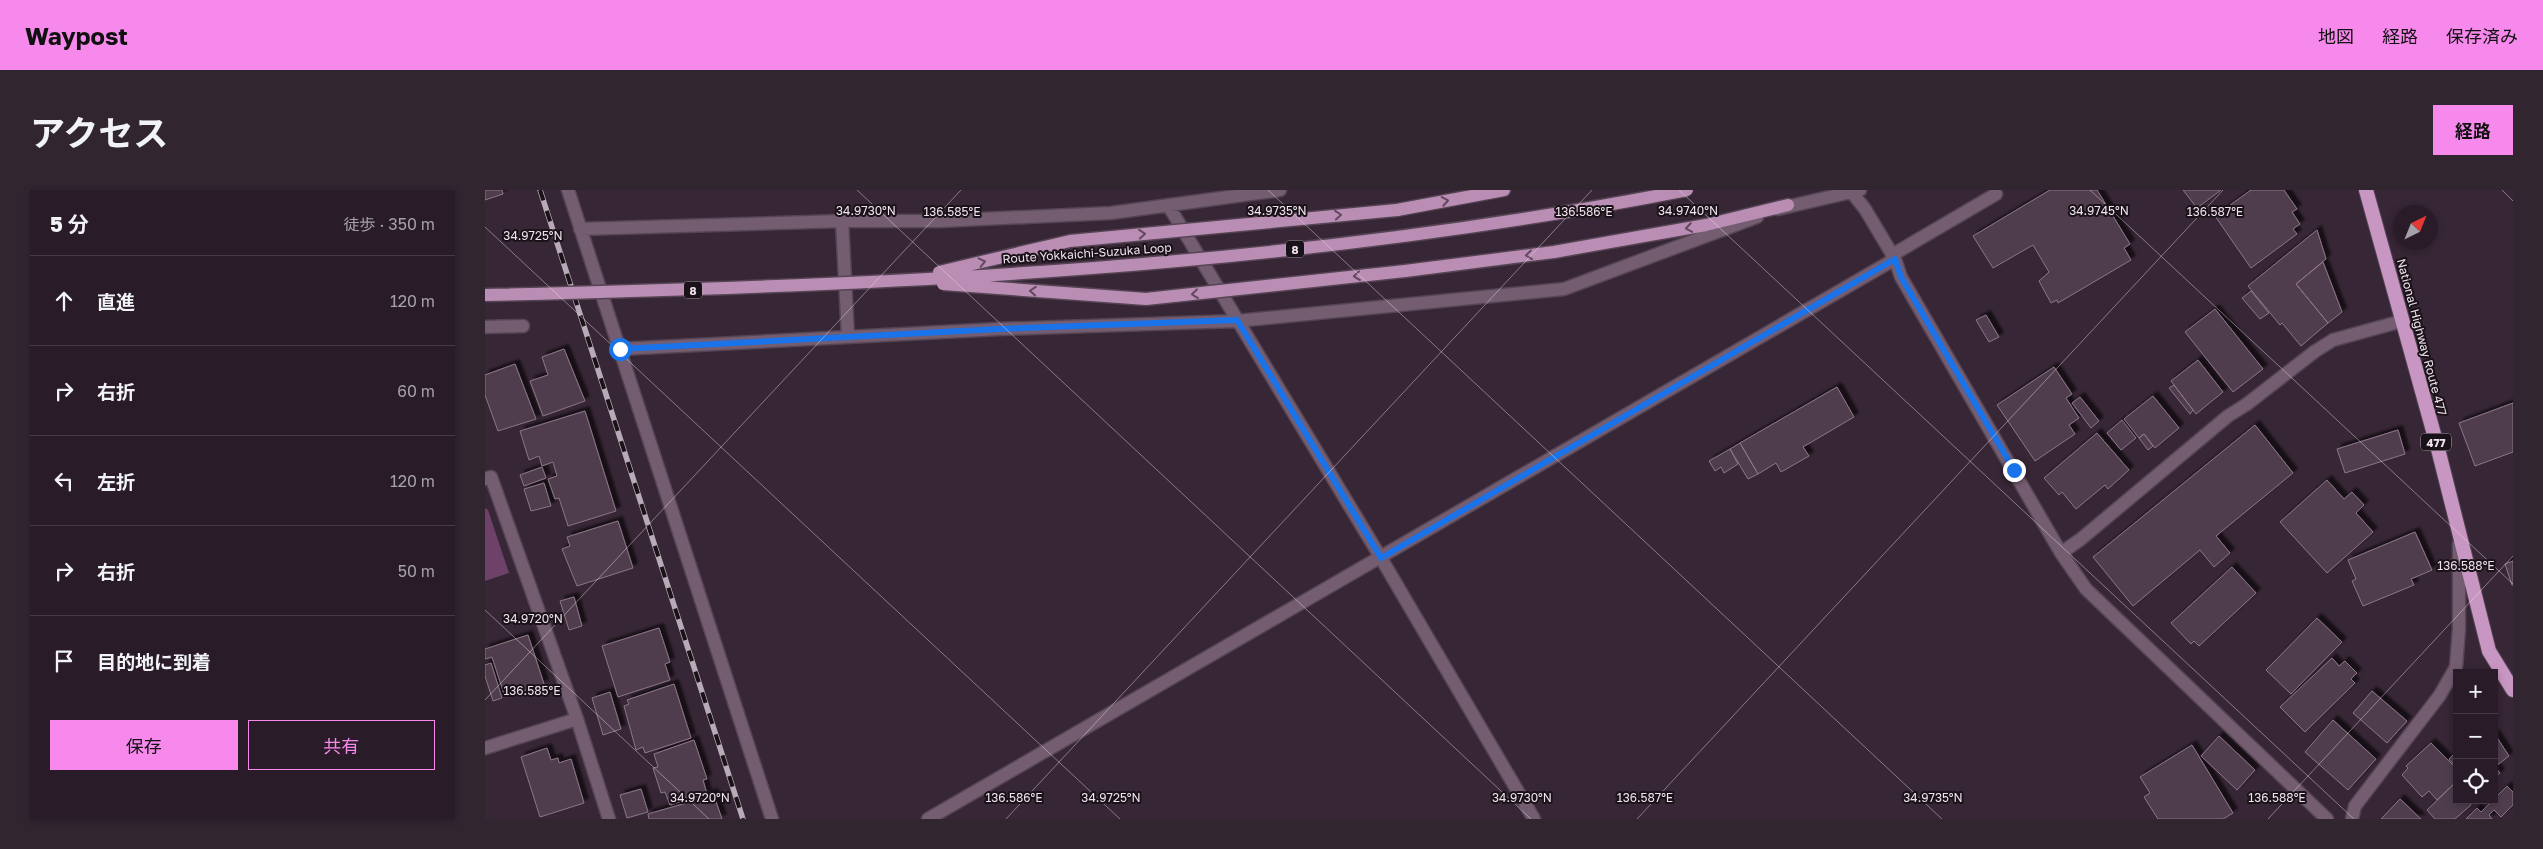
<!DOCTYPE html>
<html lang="ja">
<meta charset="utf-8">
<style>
body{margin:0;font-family:"Golos Text","Noto Sans JP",sans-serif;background:#312530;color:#f1f3f6}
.controls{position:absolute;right:15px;bottom:15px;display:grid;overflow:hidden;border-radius:0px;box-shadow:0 2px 8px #0003}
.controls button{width:45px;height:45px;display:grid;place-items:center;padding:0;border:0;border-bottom:1px solid #453a45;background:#291c28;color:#f1f3f6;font:25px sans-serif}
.compass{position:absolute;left:1908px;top:15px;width:45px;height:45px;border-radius:50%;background:#291c28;box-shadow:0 2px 8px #0003;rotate:43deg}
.stop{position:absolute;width:15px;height:15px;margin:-11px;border:4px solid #1a73e8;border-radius:50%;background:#fff}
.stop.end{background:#1a73e8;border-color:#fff;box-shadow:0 1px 5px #0008}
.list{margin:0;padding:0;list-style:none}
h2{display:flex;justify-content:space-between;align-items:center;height:65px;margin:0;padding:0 20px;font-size:21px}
h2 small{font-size:16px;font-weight:400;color:#a5a1a8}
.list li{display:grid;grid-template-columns:32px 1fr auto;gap:15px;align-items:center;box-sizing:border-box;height:90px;padding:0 20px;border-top:1px solid #453a45}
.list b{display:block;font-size:19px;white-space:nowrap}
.list em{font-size:16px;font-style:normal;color:#a5a1a8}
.actions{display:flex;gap:10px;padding:15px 20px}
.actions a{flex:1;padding:11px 0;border:1px solid #f788ec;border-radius:0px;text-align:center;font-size:18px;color:#f788ec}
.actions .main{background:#f788ec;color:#111}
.icon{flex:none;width:28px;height:28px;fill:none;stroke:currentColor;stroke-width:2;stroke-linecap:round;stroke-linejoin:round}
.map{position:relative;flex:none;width:2028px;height:629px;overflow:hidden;border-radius:0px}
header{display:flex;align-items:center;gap:30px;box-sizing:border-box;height:70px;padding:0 25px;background:#f788ec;color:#111}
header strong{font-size:24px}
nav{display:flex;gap:28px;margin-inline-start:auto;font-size:18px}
.intro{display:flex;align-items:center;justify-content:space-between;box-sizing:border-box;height:120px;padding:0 30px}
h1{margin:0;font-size:35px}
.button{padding:12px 22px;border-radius:0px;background:#f788ec;color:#111;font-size:18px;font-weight:700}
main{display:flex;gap:30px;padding:0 30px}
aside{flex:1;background:#291c28;border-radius:0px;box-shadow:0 2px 8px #0003}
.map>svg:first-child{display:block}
</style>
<header>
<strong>Waypost</strong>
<nav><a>地図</a><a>経路</a><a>保存済み</a></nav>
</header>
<div class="intro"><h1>アクセス</h1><a class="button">経路</a></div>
<main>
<aside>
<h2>5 分<small>徒歩 · 350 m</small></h2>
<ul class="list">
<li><svg class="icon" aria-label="ahead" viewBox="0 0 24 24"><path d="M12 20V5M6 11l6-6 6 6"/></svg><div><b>直進</b></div><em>120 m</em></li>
<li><svg class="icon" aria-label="right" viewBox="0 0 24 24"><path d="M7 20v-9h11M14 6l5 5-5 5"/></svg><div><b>右折</b></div><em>60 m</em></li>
<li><svg class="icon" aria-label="left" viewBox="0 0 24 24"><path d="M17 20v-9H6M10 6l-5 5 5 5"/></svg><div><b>左折</b></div><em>120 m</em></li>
<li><svg class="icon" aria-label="right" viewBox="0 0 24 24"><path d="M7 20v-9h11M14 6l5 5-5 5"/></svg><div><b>右折</b></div><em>50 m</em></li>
<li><svg class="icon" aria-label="arrive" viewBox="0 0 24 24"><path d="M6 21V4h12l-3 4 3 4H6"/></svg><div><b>目的地に到着</b></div></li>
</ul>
<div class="actions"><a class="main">保存</a><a>共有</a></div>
</aside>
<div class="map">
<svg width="2028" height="629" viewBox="0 0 2028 629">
<defs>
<filter id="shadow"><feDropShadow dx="4.5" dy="-4.5" stdDeviation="1" flood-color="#0009"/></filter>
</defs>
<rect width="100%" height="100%" fill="#372635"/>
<path fill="#6e4169" d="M0,318L3,320L24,383L0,391Z"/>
<path fill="#503d4e" stroke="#8b7688" filter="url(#shadow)" d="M0,0H17L18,4L0,10Z
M1565,0H1612L1645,54L1639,58L1646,70L1573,113L1572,110L1566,113L1554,91L1564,82L1548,55L1508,78L1488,46Z
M1698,0H1736L1712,18Z
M1766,0H1799L1812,19L1807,22L1815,34L1808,39L1812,44L1766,78L1730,26Z
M1832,40L1841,69L1811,94L1843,133L1816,156L1797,133L1795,135L1763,96Z
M1838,72L1857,122L1843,133L1811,94Z
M1766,101L1784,123L1775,129L1757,108Z
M1730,119L1778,179L1748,202L1700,142Z
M1501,125L1514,147L1504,152L1491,130Z
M79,159L100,211L58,226L45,191L63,185L57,167Z
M1713,170L1738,202L1711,224L1686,191Z
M30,174L51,229L13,241L0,205V185Z
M1569,177L1587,204L1581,208L1594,228L1584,235L1590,244L1550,271L1512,215Z
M1689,195L1708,220L1705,224L1684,198Z
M1352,197L1369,227L1318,257L1324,266L1296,282L1291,273L1273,284L1255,253Z
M1668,206L1694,238L1670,258L1659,244L1654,248L1639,229Z
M1595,207L1614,231L1606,238L1587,213Z
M2028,213V262L1990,276L1974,233Z
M100,221L131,321L83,336L74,308L70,309L63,289L72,286L68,272L57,276L54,266L44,270L35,241Z
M1637,230L1651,248L1636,260L1622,243Z
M1770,235L1808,283L1731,346L1745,363L1729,377L1715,360L1648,416L1608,367Z
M1913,240L1920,264L1860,283L1852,259Z
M1612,243L1644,280L1623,299L1620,295L1591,319L1577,302L1574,305L1559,288Z
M1659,244L1668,256L1663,260L1654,248Z
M1255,253L1273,284L1263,289L1245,259Z
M1245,259L1253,274L1239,283L1236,277L1230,281L1224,271Z
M57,277L61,288L39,296L35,285Z
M1842,290L1859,309L1867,302L1879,315L1871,323L1888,342L1842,383L1795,332Z
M59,293L66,316L46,321L39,299Z
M133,331L148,378L92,396L77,359L85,356L82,347Z
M1930,342L1947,380L1926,389L1929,395L1878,416L1867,391L1871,389L1863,370Z
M2028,371V395H2027L2020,374Z
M1747,377L1771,403L1714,456L1709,451L1706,454L1686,433Z
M89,407L97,436L84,440L75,411Z
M1832,428L1857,452L1806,504L1781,480Z
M174,438L185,472L180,474L185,490L133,507L117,456Z
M43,445L59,494L20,507L7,467L0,469V459Z
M1847,468L1854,476L1860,471L1872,483L1866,489L1870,493L1820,542L1795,517Z
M6,473L17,508L8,511L0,486V475Z
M189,494L206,548L160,563L158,557L151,560L139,516L144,514L142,510Z
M1887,501L1922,531L1902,553L1868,523Z
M125,502L136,539L118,545L107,508Z
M1848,530L1891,569L1863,600L1820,562Z
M2009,543L2024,566L2010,577L2015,583L2009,588Z
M1734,546L1770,580L1752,600L1716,566Z
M209,550L222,589L218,590L222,604L185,615L180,602L176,603L168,578L173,577L169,564Z
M1946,553L1972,579V591L1952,610L1944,601L1937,607L1917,585L1923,578L1921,576Z
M1707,555L1748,623L1738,629H1673L1659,607L1665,603L1655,587Z
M62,558L66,570L73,568L74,573L86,569L99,613L55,627L36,567Z
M1971,562L1972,563V578L1964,569Z
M1968,595L1972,599V610H1982L1986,615L1970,629H1950L1942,620Z
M2022,596L2028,602V615L2016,627L2009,620L2004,625L2007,629H1981L1992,618L1996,622Z
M156,599L163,622L142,628L135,605Z
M228,603L237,629H164L163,624L222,607L220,605Z
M1915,609L1936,629H1896Z"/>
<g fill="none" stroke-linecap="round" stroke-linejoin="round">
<defs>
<path id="service" d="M1762,214L1829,162"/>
<path id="minor" d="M83,0L287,629
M1365,0L1380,19L1410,69L1416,87L1576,363L1601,399L1842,629
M683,15L896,368L1049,629
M1293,19L1375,0
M357,31L363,147
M95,39L357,31H455L626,23L795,0
M1407,65L1511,4
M0,137L38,136
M135,159L514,139L752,131L1079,99L1272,27
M1829,162L1848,150L1917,131
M0,289L6,287L92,529L124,629
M1576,363L1596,349L1743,226L1762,214
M0,558L92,529
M443,629L1410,69
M1867,629L1870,616L1955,505L1971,477L1974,439V354"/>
<path id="primary" d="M912,20L1019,0
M920,81L1069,62L1221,35L1303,15"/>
<path id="trunk" d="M1881,0L1952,255L2004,461L2028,500"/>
</defs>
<use href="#service" stroke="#554453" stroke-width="15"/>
<use href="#minor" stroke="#554453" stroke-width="15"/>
<use href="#primary" stroke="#554453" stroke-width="15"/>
<use href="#trunk" stroke="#554453" stroke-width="16"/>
<use href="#service" stroke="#745d71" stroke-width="12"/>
<use href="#minor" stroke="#745d71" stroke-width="12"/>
<use href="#primary" stroke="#ba8db4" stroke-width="12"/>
<use href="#trunk" stroke="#c896c2" stroke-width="14"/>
<defs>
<path id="rail" d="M55,0L258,629"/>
</defs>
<use href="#rail" stroke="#b8aab6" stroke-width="5.5"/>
<use href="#rail" stroke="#1a1219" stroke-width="4" stroke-dasharray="11" stroke-linecap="butt"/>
<defs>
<path id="primary-bridge" d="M454,82L585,51L912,20
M458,94L661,109L920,81
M0,105C402,96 807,78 1202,0"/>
</defs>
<use href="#primary-bridge" stroke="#554453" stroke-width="15" stroke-linecap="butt"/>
<use href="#primary-bridge" stroke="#ba8db4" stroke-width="12"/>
</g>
<defs><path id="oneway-chevron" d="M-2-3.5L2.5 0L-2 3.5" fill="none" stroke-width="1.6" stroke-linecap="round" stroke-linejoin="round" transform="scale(1.25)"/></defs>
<g stroke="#62495f">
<use href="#oneway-chevron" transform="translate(960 11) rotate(-10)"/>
<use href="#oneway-chevron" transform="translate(853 25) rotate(-5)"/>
<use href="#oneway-chevron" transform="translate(1204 38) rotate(170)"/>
<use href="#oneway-chevron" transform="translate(657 44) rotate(-5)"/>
<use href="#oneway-chevron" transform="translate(1044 65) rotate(173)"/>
<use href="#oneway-chevron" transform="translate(497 72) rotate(-13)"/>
<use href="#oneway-chevron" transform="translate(872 86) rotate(174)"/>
<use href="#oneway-chevron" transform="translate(548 101) rotate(-176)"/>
<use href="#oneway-chevron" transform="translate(710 104) rotate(174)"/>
</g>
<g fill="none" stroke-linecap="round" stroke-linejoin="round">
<path stroke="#1a73e8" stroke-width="6" d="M135,159L514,139L752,130L896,368L1410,69L1416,87L1529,280"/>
</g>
<path fill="none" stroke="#f0e3ee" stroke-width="1" stroke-opacity="0.45" d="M372,0L1046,629M783,0L1457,629M1194,0L1869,629M1605,0L2028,394M2017,0L2028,11M0,37L635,629M0,420L224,629M0,510L476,0M521,629L1107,0M1152,629L1738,0M1783,629L2028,366"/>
<g text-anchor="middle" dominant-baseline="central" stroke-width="4" stroke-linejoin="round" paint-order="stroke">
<g fill="#1a1219" stroke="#b0a4ae" stroke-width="1">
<rect x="801" y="50.5" width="18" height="17" rx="4"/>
<rect x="199" y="91.5" width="18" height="17" rx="4"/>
<rect x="1936" y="243.5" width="30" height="17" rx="4"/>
</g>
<g font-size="11" font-weight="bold" fill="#f0e3ee">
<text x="810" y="59">8</text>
<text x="208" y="100">8</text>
<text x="1951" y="252">477</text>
</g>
<g font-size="12" fill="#f0e3ee" stroke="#1a1219">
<text transform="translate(602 63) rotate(-4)">Route Yokkaichi-Suzuka Loop</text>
<text transform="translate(1937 147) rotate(75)">National Highway Route 477</text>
</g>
</g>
<g font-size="12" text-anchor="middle" fill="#f0e3ee" stroke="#1a1219" stroke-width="4" stroke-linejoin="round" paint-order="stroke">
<text x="381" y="25">34.9730°N</text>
<text x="792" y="25">34.9735°N</text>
<text x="1203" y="25">34.9740°N</text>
<text x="1614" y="25">34.9745°N</text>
<text x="467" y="26">136.585°E</text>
<text x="1099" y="26">136.586°E</text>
<text x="1730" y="26">136.587°E</text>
<text x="48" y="50">34.9725°N</text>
<text x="1981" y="380">136.588°E</text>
<text x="48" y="433">34.9720°N</text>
<text x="47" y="505">136.585°E</text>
<text x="529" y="612">136.586°E</text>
<text x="1160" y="612">136.587°E</text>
<text x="1792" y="612">136.588°E</text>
<text x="215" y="612">34.9720°N</text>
<text x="626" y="612">34.9725°N</text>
<text x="1037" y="612">34.9730°N</text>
<text x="1448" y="612">34.9735°N</text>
</g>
</svg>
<div class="controls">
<button>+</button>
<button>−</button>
<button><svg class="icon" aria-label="locate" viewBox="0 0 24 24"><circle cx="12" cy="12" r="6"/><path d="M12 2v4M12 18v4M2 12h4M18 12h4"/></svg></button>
</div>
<svg class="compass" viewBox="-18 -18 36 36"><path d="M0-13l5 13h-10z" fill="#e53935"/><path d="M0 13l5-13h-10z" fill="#a5a1a8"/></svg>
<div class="stop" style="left:135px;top:159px"></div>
<div class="stop end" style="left:1529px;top:280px"></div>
</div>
</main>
